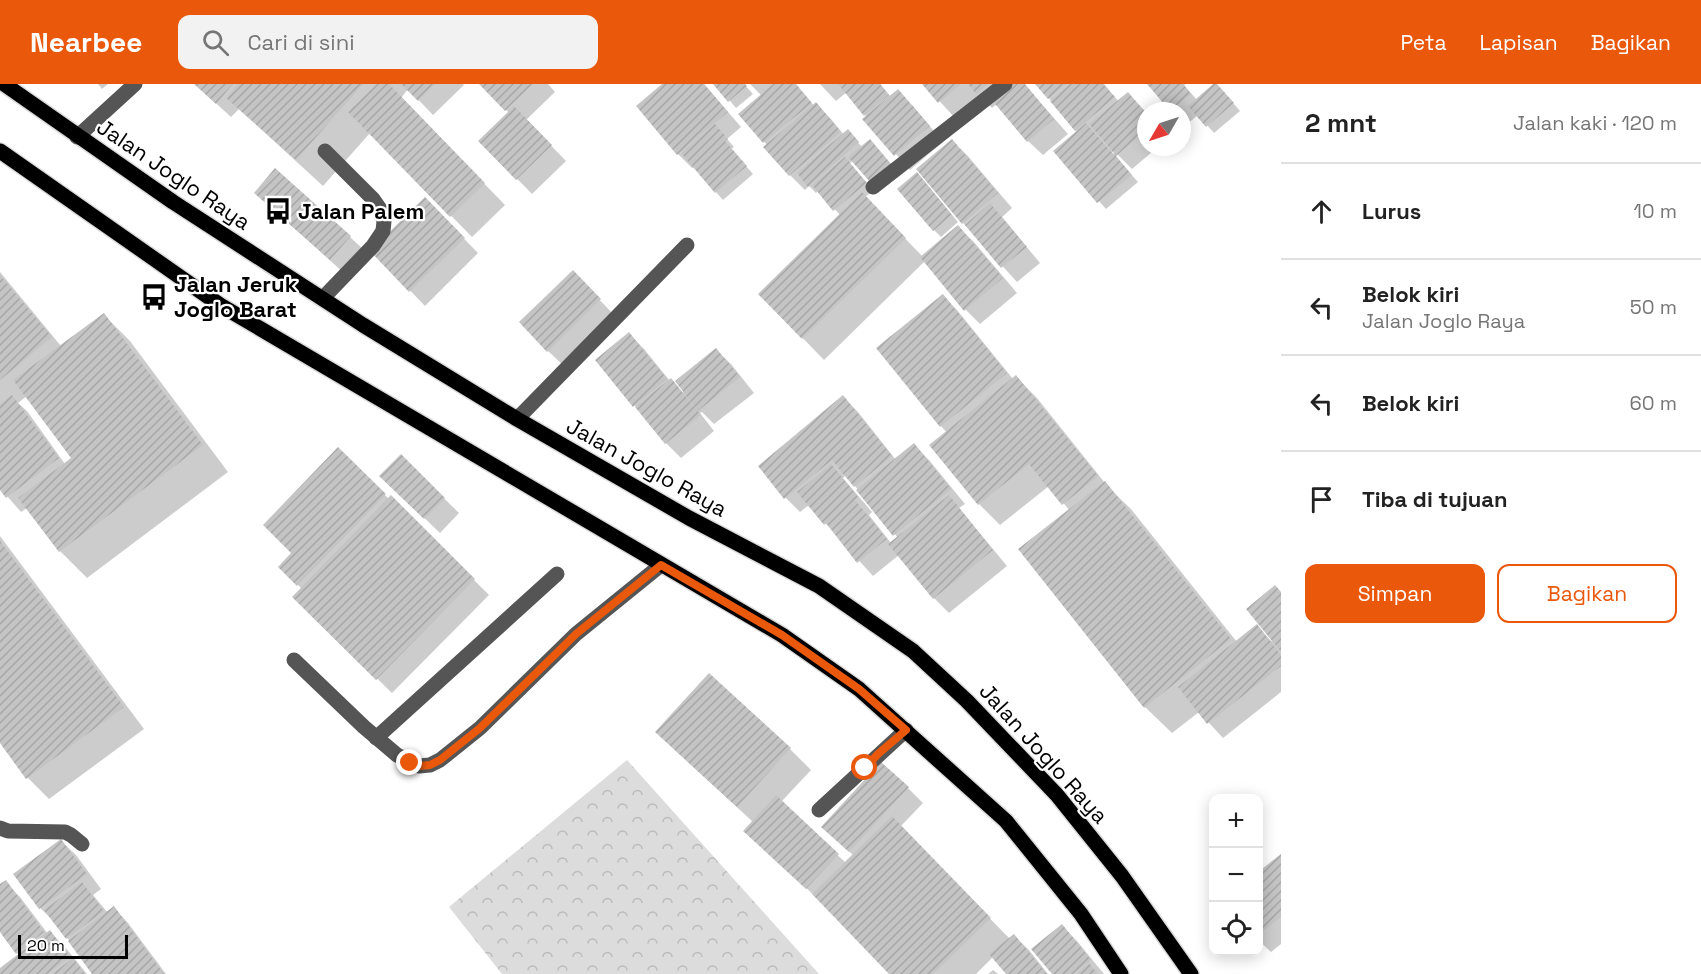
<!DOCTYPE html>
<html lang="id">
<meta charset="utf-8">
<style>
body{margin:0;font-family:"Space Grotesk",sans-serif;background:#f2f2f2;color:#222}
.controls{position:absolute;right:18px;bottom:18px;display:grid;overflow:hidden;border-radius:12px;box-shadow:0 3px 15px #0003}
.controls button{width:54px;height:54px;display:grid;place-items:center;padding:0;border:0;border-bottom:2px solid #e0e0e0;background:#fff;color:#222;font:30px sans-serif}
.compass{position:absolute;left:1137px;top:18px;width:54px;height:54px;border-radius:50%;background:#fff;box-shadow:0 3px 15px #0003;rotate:231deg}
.scale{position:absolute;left:18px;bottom:15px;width:110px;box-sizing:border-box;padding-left:6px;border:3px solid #000;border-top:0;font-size:16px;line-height:21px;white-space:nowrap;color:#000;-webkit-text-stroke:4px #fff;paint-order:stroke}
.stop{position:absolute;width:18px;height:18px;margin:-14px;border:4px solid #ea580c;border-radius:50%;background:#fff}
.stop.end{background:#ea580c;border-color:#fff;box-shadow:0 2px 6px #0008}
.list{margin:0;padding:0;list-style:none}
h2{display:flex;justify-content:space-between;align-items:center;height:78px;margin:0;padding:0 24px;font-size:26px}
h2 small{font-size:20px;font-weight:400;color:#767676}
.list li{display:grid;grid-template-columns:39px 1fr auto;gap:18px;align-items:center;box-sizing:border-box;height:96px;padding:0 24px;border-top:2px solid #e0e0e0}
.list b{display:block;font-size:22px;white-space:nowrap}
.list p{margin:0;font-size:20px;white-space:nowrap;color:#767676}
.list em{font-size:20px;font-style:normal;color:#767676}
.actions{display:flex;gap:12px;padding:18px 24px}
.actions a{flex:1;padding:14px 0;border:2px solid #ea580c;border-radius:12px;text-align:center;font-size:21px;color:#ea580c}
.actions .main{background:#ea580c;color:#fff}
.icon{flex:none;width:33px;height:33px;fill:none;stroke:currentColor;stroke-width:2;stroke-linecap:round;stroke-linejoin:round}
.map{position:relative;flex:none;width:1281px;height:890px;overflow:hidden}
header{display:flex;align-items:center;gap:36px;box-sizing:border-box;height:84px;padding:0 30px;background:#ea580c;color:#fff}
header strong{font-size:28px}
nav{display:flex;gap:33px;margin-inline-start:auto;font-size:21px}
.search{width:420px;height:54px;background:#f2f2f2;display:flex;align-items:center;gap:15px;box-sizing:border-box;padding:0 21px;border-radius:12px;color:#767676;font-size:22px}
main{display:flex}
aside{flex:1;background:#fff}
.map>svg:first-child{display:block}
</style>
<header>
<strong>Nearbee</strong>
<div class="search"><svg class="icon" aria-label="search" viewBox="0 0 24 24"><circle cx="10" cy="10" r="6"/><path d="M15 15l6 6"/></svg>Cari di sini</div>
<nav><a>Peta</a><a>Lapisan</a><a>Bagikan</a></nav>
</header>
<main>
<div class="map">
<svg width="1281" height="890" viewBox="0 0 1281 890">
<defs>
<pattern id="park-crowns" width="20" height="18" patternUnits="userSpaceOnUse" patternTransform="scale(1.5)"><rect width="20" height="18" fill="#dcdcdc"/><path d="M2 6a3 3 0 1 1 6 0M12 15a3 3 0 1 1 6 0" fill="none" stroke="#bbb"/></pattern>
<pattern id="building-hatch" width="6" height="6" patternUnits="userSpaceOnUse" patternTransform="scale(1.5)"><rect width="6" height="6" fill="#c4c4c4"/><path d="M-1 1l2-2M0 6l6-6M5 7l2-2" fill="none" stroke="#a7a7a7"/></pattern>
</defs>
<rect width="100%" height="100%" fill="#fff"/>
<path fill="url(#park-crowns)" d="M627,676L819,890H502L449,823Z"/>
<path fill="#0003" fill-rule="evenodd" d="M98,0H108L102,5Z
M195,0H463L464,1L433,31L408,5L401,14L505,121L472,153L370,49L323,102L239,25L231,33Z
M481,0H548L555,8L526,36L566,77L532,110L480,57L509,29Z
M664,0H704L741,43L727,55L734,63L731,65L753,90L723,116L694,83L692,84L678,70Z
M716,0H744L753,10L736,24Z
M750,0H795L814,22L816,20L831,35L844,51L855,55L862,63L850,80L873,107L865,113L923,173L958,143L973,157L1017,209L980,240L966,226L925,177L824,276L760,210L841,132L818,107L816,109L809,102L805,106L790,91L767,61L740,30L762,12Z
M820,0H880L891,13L913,22L943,58L910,86L865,35L867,33L847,8L836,17Z
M924,0H1024L1068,50L1043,71L1028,57L997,20L992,24L980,11L954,33Z
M1037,0H1104L1119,18L1128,10L1146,28V63H1158L1132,85L1114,67L1112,69L1138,98L1106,125L1055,68L1077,48Z
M1149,0H1186L1184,1L1197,16L1223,7L1240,27L1214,49L1198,31L1186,41L1182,37V27H1172Z
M952,57L967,71L1012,124L1002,133L1040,179L1017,198L963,139Z
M924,97L958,138L941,153L934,146Z
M425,115L478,169L425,222L372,167Z
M271,123L350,153L365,167L345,190Z
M0,188L61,262L104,231L130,257L228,388L87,494L60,467L27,424L21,428L0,404ZM27,312L73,374L65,380L27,327L18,319Z
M573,188L614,231L563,281L548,267Z
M943,212L957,226L1013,295L1016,293L1037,314L1109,404L1131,425L1237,558L1257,542L1271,557L1273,556L1281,509V608L1223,654L1199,628L1172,649L1145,623L1070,427L1049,402L1000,441L979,420L931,361L947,349L941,342Z
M629,250L644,265L670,297L683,309L716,266L731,280L754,309L714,340L702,328L700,329L714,347L681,374L666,359L597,276Z
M843,313L858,328L896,376L914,361L929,376L965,420L959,424L1007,482L949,529L934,514L899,471L873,492L809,421L800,428L786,414L760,382ZM846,391L898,454L891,459L869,431L872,428L843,394Z
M339,366L389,415L391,413L489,511L392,609L294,513L302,505L280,483L293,469Z
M401,372L459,429L440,449L381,392Z
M0,452L144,645L49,715L28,694L0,657Z
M790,665L811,686L781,718L846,779L853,771L838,757L908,704L923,719L900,743L1010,855L1014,852L1029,866L1048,890H1007L993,873L976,890H891L818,815L760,761L753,738L678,669Z
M61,757L76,771L101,805L93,811L108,829L114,824L128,839L166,890H94L56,839L40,824L16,791Z
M1281,772V860L1271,868L1258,856V790Z
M5,798L20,813L48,850L50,848L65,863L87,890H0V886L19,871L0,846V802Z
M1062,842L1077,857L1104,890H1054Z
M993,886L998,890H988Z"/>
<path fill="url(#building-hatch)" d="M194,0H233L216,20Z
M238,0H363L296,76L226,14Z
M377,0H389L485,99L450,133L348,28Z
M401,0H435L418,17Z
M479,0H533L505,27Z
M662,0H704L728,28L677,71L636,22Z
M713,0H745L747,2L728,18Z
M773,0H796L812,19L763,59L738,30Z
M838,0H880L889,11L864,32Z
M922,0H961L938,19Z
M968,0H988L976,10Z
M1008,0H1025L1054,35L1027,58L991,15Z
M1035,0H1066L1048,15Z
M1070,0H1103L1115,13L1075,47L1050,17Z
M1147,0H1183L1191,10L1170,27Z
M1213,0H1217L1234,19L1206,43L1188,22Z
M898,5L930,42L894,72L862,35Z
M1128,8L1146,29V46L1116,72L1132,91L1097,119L1053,67L1086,39L1113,70L1114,69L1089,40Z
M816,18L841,48L789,92L763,63Z
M514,22L552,61L516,96L478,57Z
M715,40L728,55L725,57L747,82L715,109L681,69Z
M848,45L859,58L808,103L797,89Z
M870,55L892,81L871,99L848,73Z
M952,55L998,109L962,140L916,85Z
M845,73L867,99L833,127L812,101Z
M275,84L351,152L330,176L254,109Z
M917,88L952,131L933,147L897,105Z
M862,108L906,154L802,255L758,210Z
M425,113L465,154L409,208L370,167Z
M990,119L1027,163L1001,184L965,141Z
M958,141L1003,194L964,227L920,173Z
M573,186L601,215L547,268L519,238Z
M0,191L52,253L0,296Z
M943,210L1007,289L940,343L876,264Z
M104,229L203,361L59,468L18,414L71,374L13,296Z
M629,248L667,295L633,323L595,276Z
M716,264L740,293L698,327L675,297Z
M1016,291L1098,392L1062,421L1029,380L978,421L929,361Z
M671,294L701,331L665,360L635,323Z
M12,311L59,374L6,414L0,406V320Z
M843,311L892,372L854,403L832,376L784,415L758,382Z
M914,359L951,405L893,452L856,406Z
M338,363L386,410L297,502L278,483L291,469L263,441Z
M401,370L445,414L424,435L379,392Z
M831,380L858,413L855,416L887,455L857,479L826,439L824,441L797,408Z
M1105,397L1231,555L1144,624L1018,465Z
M391,411L475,495L376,596L292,513Z
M949,411L993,466L933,515L888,460Z
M0,457L124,623L26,695L0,659Z
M1275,501L1281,508V568L1246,525Z
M1257,540L1281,571V582L1207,640L1178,603Z
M709,589L791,664L737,723L655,648Z
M881,678L909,703L849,768L821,743Z
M776,711L839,770L806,805L743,747Z
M892,732L991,834L933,890H889L812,810Z
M61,755L87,790L39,825L13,790Z
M1281,770V833L1258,851V788Z
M6,796L44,848L16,870L0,848V800Z
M82,798L104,827L66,855L44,826Z
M114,822L164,890H92L68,857Z
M1062,840L1091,876L1073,890H1052L1031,865Z
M50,846L70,873L48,890H0V884Z
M1014,850L1047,890H1006L989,870Z
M73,874L85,890H52Z
M1089,879L1098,890H1076Z"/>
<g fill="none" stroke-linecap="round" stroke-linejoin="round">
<defs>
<path id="major" d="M4,0L173,118L363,241L517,335L689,434L819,502L913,567L967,617L1057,711L1122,792L1191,890
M0,67L220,221L782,551L859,605L1006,737L1081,830L1121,890"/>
</defs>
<use href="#major" stroke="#dbdbdb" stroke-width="18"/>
<path stroke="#555" stroke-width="15" d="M77,53L135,0
M873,103L1005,0
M323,214L373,162L383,147L384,137L380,125L373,115L325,67
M517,335L687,161
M294,576L364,643L397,671L419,682L430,681L440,676L480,644L576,550L661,481
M376,654L557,490
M819,726L906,646
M0,744L8,747L65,748L71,751L82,760"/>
<use href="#major" stroke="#000" stroke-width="15"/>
</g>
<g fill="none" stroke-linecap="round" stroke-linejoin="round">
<path stroke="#ea580c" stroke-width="8" d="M410,679L419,682L430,681L440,676L480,644L576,550L661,481L782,551L859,605L906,646L878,670L865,684"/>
</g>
<defs>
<symbol id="bus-bare" viewBox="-9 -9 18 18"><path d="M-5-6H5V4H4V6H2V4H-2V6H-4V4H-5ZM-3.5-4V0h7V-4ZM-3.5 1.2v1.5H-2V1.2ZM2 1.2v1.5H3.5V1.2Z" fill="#000" stroke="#fff" stroke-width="2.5" paint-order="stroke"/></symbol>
</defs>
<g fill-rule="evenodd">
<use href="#bus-bare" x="259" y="108" width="38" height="38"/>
<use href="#bus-bare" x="135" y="194" width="38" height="38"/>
</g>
<g text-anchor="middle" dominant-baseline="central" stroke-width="4.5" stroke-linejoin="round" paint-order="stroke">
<g font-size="22" fill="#000" stroke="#fff">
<text transform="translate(174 90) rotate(34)">Jalan Joglo Raya</text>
<text transform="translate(647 383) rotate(29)">Jalan Joglo Raya</text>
<text transform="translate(1044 669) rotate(48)">Jalan Joglo Raya</text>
</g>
<g font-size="22" font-weight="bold" fill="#000" stroke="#fff" text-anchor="start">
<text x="298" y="127">Jalan Palem</text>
<text x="174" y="200">Jalan Jeruk<tspan x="174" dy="25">Joglo Barat</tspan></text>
</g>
</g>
</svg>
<div class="controls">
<button>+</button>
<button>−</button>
<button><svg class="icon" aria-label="locate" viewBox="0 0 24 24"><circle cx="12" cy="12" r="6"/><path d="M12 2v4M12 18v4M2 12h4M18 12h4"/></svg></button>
</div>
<svg class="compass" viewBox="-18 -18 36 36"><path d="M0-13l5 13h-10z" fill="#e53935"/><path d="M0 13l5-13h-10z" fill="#767676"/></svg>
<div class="scale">20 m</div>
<div class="stop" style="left:865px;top:684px"></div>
<div class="stop end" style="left:410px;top:679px"></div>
</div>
<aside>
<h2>2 mnt<small>Jalan kaki · 120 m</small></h2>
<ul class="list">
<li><svg class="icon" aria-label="ahead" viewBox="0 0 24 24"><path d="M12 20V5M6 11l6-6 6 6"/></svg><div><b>Lurus</b></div><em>10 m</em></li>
<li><svg class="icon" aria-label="left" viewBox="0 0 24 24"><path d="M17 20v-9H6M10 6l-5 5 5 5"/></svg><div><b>Belok kiri</b><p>Jalan Joglo Raya</p></div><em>50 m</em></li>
<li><svg class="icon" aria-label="left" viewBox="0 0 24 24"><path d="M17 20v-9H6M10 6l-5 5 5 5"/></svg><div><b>Belok kiri</b></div><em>60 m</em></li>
<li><svg class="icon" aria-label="arrive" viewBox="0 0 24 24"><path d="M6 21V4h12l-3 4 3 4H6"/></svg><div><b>Tiba di tujuan</b></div></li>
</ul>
<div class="actions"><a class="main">Simpan</a><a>Bagikan</a></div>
</aside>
</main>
